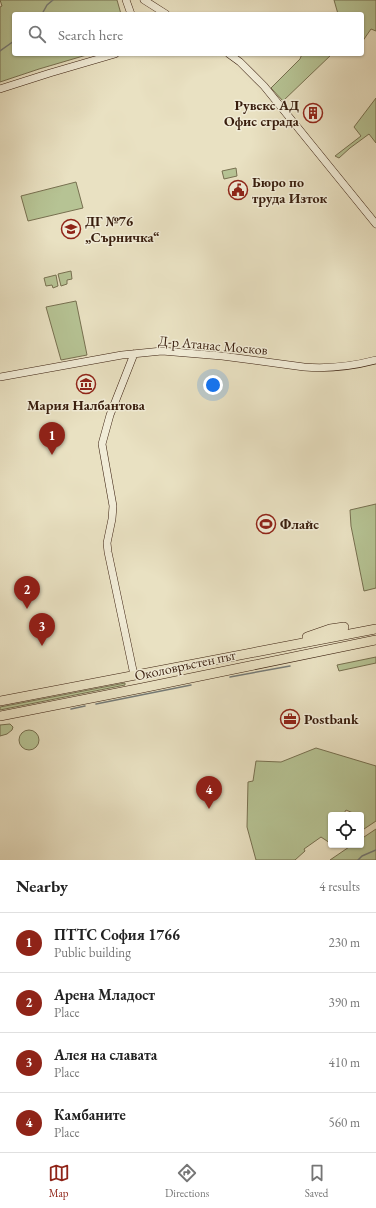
<!DOCTYPE html>
<meta charset="utf-8">
<style>
body{margin:0;font-family:"EB Garamond",serif;background:#f2f2f2;color:#222}
.controls{position:absolute;right:12px;bottom:12px;display:grid;overflow:hidden;border-radius:4px;box-shadow:0 1px 3px #0004}
.controls button{width:36px;height:36px;display:grid;place-items:center;padding:0;border:0;border-bottom:1px solid #e0e0e0;background:#fff;color:#222;font:20px sans-serif}
.you{position:absolute;left:213px;top:385px;width:14px;height:14px;margin:-10px;border:3px solid #fff;border-radius:50%;background:#1a73e8;box-shadow:0 0 0 6px #1a73e833}
.badge{display:grid;place-items:center;width:26px;height:26px;border-radius:50%;background:#8f2418;color:#fff;font-size:13px;font-weight:700}
.pin{position:absolute;translate:-50% -33px;filter:drop-shadow(0 1px 2px #0008)}
.pin::after{content:'';position:absolute;top:21px;width:14px;height:12px;background:inherit;clip-path:polygon(0 0,100% 0,50% 100%)}
.list{margin:0;padding:0;list-style:none}
h2{display:flex;justify-content:space-between;align-items:center;height:52px;margin:0;padding:0 16px;font-size:17px}
h2 small{font-size:13px;font-weight:400;color:#767676}
.list li{display:grid;grid-template-columns:26px 1fr auto;gap:12px;align-items:center;box-sizing:border-box;height:60px;padding:0 16px;border-top:1px solid #e0e0e0}
.list b{display:block;font-size:15px;white-space:nowrap}
.list p{margin:0;font-size:13px;white-space:nowrap;color:#767676}
.list em{font-size:13px;font-style:normal;color:#767676}
.icon{flex:none;width:22px;height:22px;fill:none;stroke:currentColor;stroke-width:2;stroke-linecap:round;stroke-linejoin:round}
.map{position:relative;flex:none;width:376px;height:860px;overflow:hidden}
.search{position:absolute;background:#fff;box-shadow:0 1px 3px #0004;left:12px;right:12px;top:12px;height:44px;display:flex;align-items:center;gap:10px;box-sizing:border-box;padding:0 14px;border-radius:4px;color:#767676;font-size:15px}
.sheet{height:292px;background:#fff}
nav{display:flex;justify-content:space-around;align-items:center;box-sizing:border-box;height:56px;border-top:1px solid #e0e0e0;background:#fff;font-size:11px;color:#767676}
nav a{display:grid;justify-items:center;gap:2px}
nav .on{color:#8f2418}
.map>svg:first-child{display:block}
</style>
<div class="map">
<svg width="376" height="860" viewBox="0 0 376 860">
<rect width="100%" height="100%" fill="#e9e1c2"/>
<filter id="stains"><feTurbulence type="fractalNoise" baseFrequency=".005" numOctaves="4"/><feColorMatrix values="0 0 0 0 .2 0 0 0 0 .09 0 0 0 0 .02 0 0 0 .5 -.17"/></filter>
<radialGradient id="worn" r=".72"><stop offset=".6" stop-color="#630" stop-opacity="0"/><stop offset="1" stop-color="#630" stop-opacity=".3"/></radialGradient>
<path fill="#b6c394" stroke="#777050" d="M0,0H117L121,14H14V54H90L39,69L0,82V7L2,6Z
M334,0H376V31L371,29L362,42V14H338Z
M302,54H332L283,101L271,88L300,59Z
M376,98V143L369,134L350,148L339,158L335,156L361,136L354,127Z
M236,168L237,176L224,179L222,171Z
M76,182L83,208L28,221L21,196Z
M71,271L72,279L67,280V284L61,286L58,274Z
M56,275L58,286L53,288L52,285L46,286L44,278Z
M76,301L87,355L61,360L46,307Z
M376,504V588L364,591L351,526L350,510Z
M376,657V663L339,671L337,665Z
M125,683V685L0,710V707Z
M10,724L13,727L12,730L7,734L0,736V725Z
M19 740a10 10 0 1 1 20 0a10 10 0 1 1-20 0Z
M316,748L376,766V821L361,831V815H353V813L346,810L343,815H331V840L330,843L321,837L304,849L305,851L295,860H256L247,827L248,782L253,781L256,761L281,762Z
M376,829V860H330L352,845H361V839Z"/>
<g fill="none" stroke-linecap="round" stroke-linejoin="round">
<path stroke="#757b78" stroke-width="1.5" d="M42,14L47,5L53,0
M0,51L14,41
M230,677L290,666
M96,704L191,685
M71,709L85,706
M358,860L362,856L376,850"/>
<defs>
<path id="secondary" d="M126,0L131,14
M144,0L166,14
M229,54L240,62L264,86L376,224
M0,89L50,73L115,54
M134,354L110,415L102,444L113,506L112,519L107,543L108,552L134,675
M0,377L122,355L162,351L222,356L304,367C328,369 353,366 376,360"/>
<path id="highway" d="M307,637L330,629L344,627
M0,701L376,629
M0,716L142,688L376,640"/>
</defs>
<use href="#secondary" stroke="#381d0d" stroke-width="8"/>
<use href="#highway" stroke="#381d0d" stroke-width="10"/>
<use href="#secondary" stroke="#f1ecd7" stroke-width="7"/>
<use href="#highway" stroke="#e9e1c2" stroke-width="9"/>
</g>
<defs>
<symbol id="building-ring" viewBox="-11 -11 22 22"><circle r="9.5" fill="#f1ecd7" stroke="#8f2418" stroke-width="1.5"/><path d="M-4-6H4V6H1V3H-1V6H-4ZM-2.5-4.3h1.7v1.8h-1.7ZM.8-4.3h1.7v1.8H.8ZM-2.5-1h1.7V.8h-1.7ZM.8-1h1.7V.8H.8Z" fill="#8f2418"/></symbol>
<symbol id="civic-ring" viewBox="-11 -11 22 22"><circle r="9.5" fill="#f1ecd7" stroke="#8f2418" stroke-width="1.5"/><path d="M-.6-6.5H3V-4.5H.6V-3L4-1V1h2V6H-6V1h2V-1L-.6-3ZM-1.2 2.5V6h2.4V2.5Z" fill="#8f2418"/></symbol>
<symbol id="school-ring" viewBox="-11 -11 22 22"><circle r="9.5" fill="#f1ecd7" stroke="#8f2418" stroke-width="1.5"/><path d="M0-5L7-2L0 1L-7-2ZM-4 1L0 2.5L4 1V4Q0 6-4 4Z" fill="#8f2418"/></symbol>
<symbol id="museum-ring" viewBox="-11 -11 22 22"><circle r="9.5" fill="#f1ecd7" stroke="#8f2418" stroke-width="1.5"/><path d="M0-6L6-3V-2H-6V-3ZM-5-1h2V3h-2ZM-1-1h2V3h-2ZM3-1h2V3H3ZM-6 4H6V6H-6Z" fill="#8f2418"/></symbol>
<symbol id="stadium-ring" viewBox="-11 -11 22 22"><circle r="9.5" fill="#f1ecd7" stroke="#8f2418" stroke-width="1.5"/><path d="M0-5a6.5 5 0 1 0 0 10a6.5 5 0 1 0 0-10ZM-3.5-1.8h7v3.6h-7Z" fill="#8f2418"/></symbol>
<symbol id="office-ring" viewBox="-11 -11 22 22"><circle r="9.5" fill="#f1ecd7" stroke="#8f2418" stroke-width="1.5"/><path d="M-6-3h4V-5.5h4V-3h4V5H-6ZM-1-4.5V-3h2v-1.5ZM-6 0V1H6V0Z" fill="#8f2418"/></symbol>
</defs>
<g fill-rule="evenodd">
<use href="#building-ring" x="302" y="102" width="22" height="22"/>
<use href="#civic-ring" x="227" y="179" width="22" height="22"/>
<use href="#school-ring" x="60" y="218" width="22" height="22"/>
<use href="#museum-ring" x="75" y="373" width="22" height="22"/>
<use href="#stadium-ring" x="255" y="513" width="22" height="22"/>
<use href="#office-ring" x="279" y="708" width="22" height="22"/>
</g>
<g text-anchor="middle" dominant-baseline="central" stroke-width="3" stroke-linejoin="round" paint-order="stroke">
<g font-size="14" font-weight="bold" fill="#381d0d" stroke="#f1ecd7" text-anchor="start">
<text x="299" y="105" text-anchor="end">Рувекс АД<tspan x="299" dy="16">Офис сграда</tspan></text>
<text x="252" y="182">Бюро по<tspan x="252" dy="16">труда Изток</tspan></text>
<text x="85" y="221">ДГ №76<tspan x="85" dy="16">„Сърничка“</tspan></text>
<text x="86" y="405" text-anchor="middle">Мария Налбантова</text>
<text x="280" y="524">Флайс</text>
<text x="304" y="719">Postbank</text>
</g>
<g font-size="14" fill="#381d0d" stroke="#f1ecd7">
<text transform="translate(213 345) rotate(5)">Д-р Атанас Москов</text>
<text transform="translate(185 665) rotate(-12)">Околовръстен път</text>
</g>
</g>
<rect width="100%" height="100%" filter="url(#stains)"/>
<rect width="100%" height="100%" fill="url(#worn)"/>
</svg>
<div class="controls">
<button><svg class="icon" aria-label="locate" viewBox="0 0 24 24"><circle cx="12" cy="12" r="6"/><path d="M12 2v4M12 18v4M2 12h4M18 12h4"/></svg></button>
</div>
<div class="you"></div>
<div class="pin badge" style="left:52px;top:455px">1</div>
<div class="pin badge" style="left:27px;top:609px">2</div>
<div class="pin badge" style="left:42px;top:646px">3</div>
<div class="pin badge" style="left:209px;top:809px">4</div>
<div class="search"><svg class="icon" aria-label="search" viewBox="0 0 24 24"><circle cx="10" cy="10" r="6"/><path d="M15 15l6 6"/></svg>Search here</div>
</div>
<section class="sheet">
<h2>Nearby<small>4 results</small></h2>
<ul class="list">
<li><span class="badge">1</span><div><b>ПТТС София 1766</b><p>Public building</p></div><em>230 m</em></li>
<li><span class="badge">2</span><div><b>Арена Младост</b><p>Place</p></div><em>390 m</em></li>
<li><span class="badge">3</span><div><b>Алея на славата</b><p>Place</p></div><em>410 m</em></li>
<li><span class="badge">4</span><div><b>Камбаните</b><p>Place</p></div><em>560 m</em></li>
</ul>
</section>
<nav>
<a class="on"><svg class="icon" aria-label="map" viewBox="0 0 24 24"><path d="M3 6l6-2 6 2 6-2v14l-6 2-6-2-6 2zM9 4v14M15 6v14"/></svg>Map</a>
<a><svg class="icon" aria-label="directions" viewBox="0 0 24 24"><path d="M12 3l9 9-9 9-9-9zM9 14v-3h6M13 9l2 2-2 2"/></svg>Directions</a>
<a><svg class="icon" aria-label="saved" viewBox="0 0 24 24"><path d="M7 4h10v16l-5-4-5 4z"/></svg>Saved</a>
</nav>
